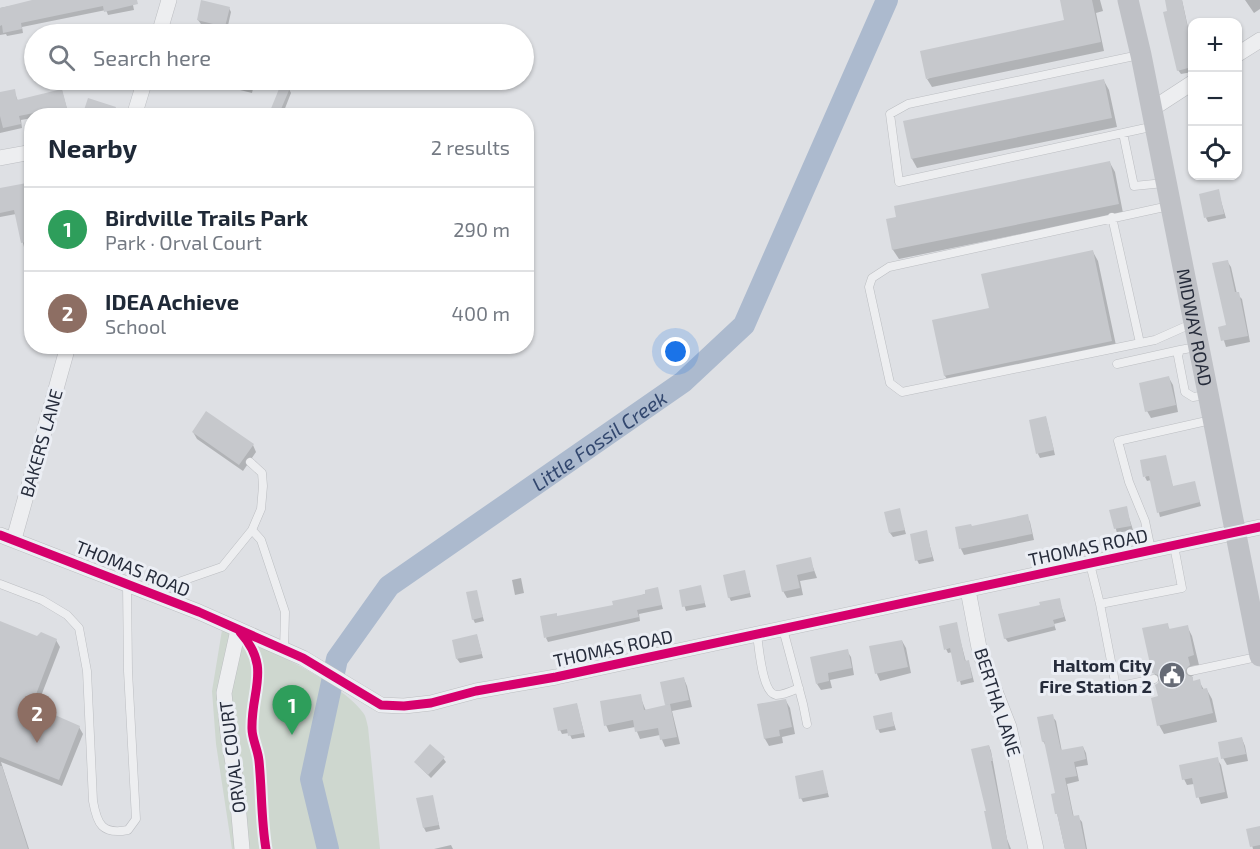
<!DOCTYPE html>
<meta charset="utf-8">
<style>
body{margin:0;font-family:"Exo 2",sans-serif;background:#f2f2f3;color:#1f2937}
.controls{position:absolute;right:18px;top:18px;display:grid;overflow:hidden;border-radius:12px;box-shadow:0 2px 4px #0004}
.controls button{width:54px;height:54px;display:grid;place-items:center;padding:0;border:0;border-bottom:2px solid #e0e1e3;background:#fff;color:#1f2937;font:30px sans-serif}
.you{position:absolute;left:676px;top:352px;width:21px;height:21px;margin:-15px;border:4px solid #fff;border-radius:50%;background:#1a73e8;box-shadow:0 0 0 9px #1a73e833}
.badge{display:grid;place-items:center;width:39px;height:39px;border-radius:50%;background:#2563eb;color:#fff;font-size:20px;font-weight:700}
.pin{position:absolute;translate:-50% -50px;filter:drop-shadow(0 2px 3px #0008)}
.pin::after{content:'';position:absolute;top:32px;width:21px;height:18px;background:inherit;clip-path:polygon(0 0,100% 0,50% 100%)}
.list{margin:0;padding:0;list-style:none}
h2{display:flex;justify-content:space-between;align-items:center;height:78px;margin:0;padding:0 24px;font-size:26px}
h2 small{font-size:20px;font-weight:400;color:#747a83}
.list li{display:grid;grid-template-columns:39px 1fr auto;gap:18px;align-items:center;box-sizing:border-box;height:84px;padding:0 24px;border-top:2px solid #e0e1e3}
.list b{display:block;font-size:22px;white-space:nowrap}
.list p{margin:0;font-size:20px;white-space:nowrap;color:#747a83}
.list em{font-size:20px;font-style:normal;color:#747a83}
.icon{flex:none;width:33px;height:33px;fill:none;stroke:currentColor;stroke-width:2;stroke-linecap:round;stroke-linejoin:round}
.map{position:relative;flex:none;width:1260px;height:849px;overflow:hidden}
.search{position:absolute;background:#fff;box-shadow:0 2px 4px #0004;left:24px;top:24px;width:510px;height:66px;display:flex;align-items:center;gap:15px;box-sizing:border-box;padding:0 21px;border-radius:33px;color:#747a83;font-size:22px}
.panel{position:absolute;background:#fff;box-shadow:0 2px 4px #0004;left:24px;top:108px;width:510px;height:246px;border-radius:24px}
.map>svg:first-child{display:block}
</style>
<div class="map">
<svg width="1260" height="849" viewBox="0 0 1260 849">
<rect width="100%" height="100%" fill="#dee0e4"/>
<path fill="#ced7cf" d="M222,630C258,645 342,681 364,714C366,717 367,723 368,727L380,849H232L216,744L212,691Z"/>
<path fill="#0003" d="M40,0H132L134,10L108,15L106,10L22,27L23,33L7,36L6,34L0,35V8Z
M1061,0H1100L1103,11L1096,13L1104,51L932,87L927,79L1066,21Z
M1166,0H1182L1191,41L1192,40V72L1181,74L1178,70Z
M1245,0H1260V9L1254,13Z
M229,8L231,12L227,30L201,24L198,20Z
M239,80H255L252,93L240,90L238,86Z
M1104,81L1109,90L1117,127L917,168L912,159L905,122Z
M289,89L291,93L282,116L274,115L272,110Z
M14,91L18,101L62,91L69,116H32V118L21,120L22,128L0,133V94Z
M169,110L191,116H168Z
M1110,163L1115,172L1123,213L899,259L893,250L887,220Z
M32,183V246L24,247L16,214L0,217V190Z
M1218,191L1226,218L1208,222L1206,218Z
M1093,252L1098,261L1117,350L951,385L945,376L934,321L990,309Z
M1227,261L1231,267L1237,294L1242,299L1250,342L1226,347L1220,328L1228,326Z
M1169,378L1173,385L1178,412L1151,418L1147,411Z
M1046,418L1055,455L1040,458L1038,454Z
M193,432L253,445L256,452L243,471L197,439Z
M1165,457L1173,487L1194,483L1201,506L1160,517L1151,480L1147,481L1145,477Z
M1126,508L1133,530L1117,533L1111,511Z
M899,510L906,534L893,537L890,533Z
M1027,516L1030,522L1034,540L964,555L961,549L957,528H972Z
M926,532L934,561L919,564L917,560Z
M810,559L817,578L800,581L803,595L787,598L783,591Z
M744,572L751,597L731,601L729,597Z
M521,578L524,593L515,595L512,580Z
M700,587L706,607L686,611L680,591Z
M657,589L663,609L639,614L640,621L548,642L546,638L558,618L615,606Z
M476,592L484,621L475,623L473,619Z
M1059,599L1066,621L1054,624L1056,630L1008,642L1005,638L1041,607Z
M0,623L38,638L56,640L60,647L36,709L79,727L83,734L62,786L1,762L29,849H0Z
M956,624L966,662H968L970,666L974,682L961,685L953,652L948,653L946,649Z
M1167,624L1170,630L1187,626L1192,636L1199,665L1192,666L1194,675L1191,677L1194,682L1199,681L1204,690H1207L1212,699L1217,722L1164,734L1159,725L1160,684L1154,673Z
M477,636L483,658L460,663L457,659Z
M902,641L906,648L911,673L880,681L877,674L871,648Z
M847,651L851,657L854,675L830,680L832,688L821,690L817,684Z
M684,679L687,686L692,707L672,711L680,744L665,747L660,735L640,739L635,727L609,732L606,725L640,696L646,711L667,706L666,704Z
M786,701L790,708L795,734L782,737L783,743L769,746L765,739L758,706Z
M577,705L585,737L572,739L569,733L562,734L560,730Z
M891,714L896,730L880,733L878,729Z
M1052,716L1056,721L1062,752L1083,747L1086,753L1088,765L1076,767L1079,781L1067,784L1074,818L1078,817L1082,822L1087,849H1065L1053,795L1057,794L1047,748L1043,741Z
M1242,739L1245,746L1248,761L1227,765L1223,758Z
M989,746L991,751L1007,839L1011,849H993L988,812Z
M443,758L446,762L431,778L415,762Z
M1217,759L1221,765L1228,798L1201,804L1194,784L1187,785L1184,779Z
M822,772L829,797L803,802L801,798Z
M432,797L440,829L426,832L424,828Z
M1260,827V849H1253L1248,830Z
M451,845L453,849H434Z"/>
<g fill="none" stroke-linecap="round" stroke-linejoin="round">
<path stroke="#acbace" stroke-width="22" id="s1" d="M328,849L311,779L337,659L389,586L683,382L744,325L887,0"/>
</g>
<path fill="#c6c8cc" d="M32,0H137L138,4L104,12L103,6L64,14L21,23L22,29L3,33L2,25L0,26V8Z
M201,0L230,7L225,27L197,20Z
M1060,0H1092L1101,42L926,79L920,51L1064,20Z
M1165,0H1182L1190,39H1192V67L1177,71L1163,12L1167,11Z
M1104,79L1112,118L911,159L903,121Z
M281,84L290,88L279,114L270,111Z
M15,89L17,100L62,89L69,116H40L39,112L19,116L21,124L3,128L0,116V92Z
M88,98L116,107L113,116H82Z
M1110,161L1119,204L892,250L886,219L896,217L894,206Z
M32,182V209L29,210L32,222V241L21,243L14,210L0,213V188Z
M1219,189L1224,214L1204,218L1199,194Z
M1093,250L1112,341L944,376L932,320L989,308L981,274Z
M1228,260L1235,292H1239L1248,336L1221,341L1218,327L1226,325L1212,263Z
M1169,376L1176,405L1145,412L1139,383Z
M206,411L254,444L239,465L192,432Z
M1046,416L1054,450L1036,454L1029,420Z
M1166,455L1173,486L1195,481L1200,502L1157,513L1149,476L1143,477L1140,460Z
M1127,506L1131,526L1114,529L1109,510Z
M900,508L905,530L889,533L884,512Z
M1028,514L1032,534L959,549L955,527L971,524L972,526Z
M927,530L932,557L915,561L910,534Z
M811,557L814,571L797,575L800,588L782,592L776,565Z
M745,570L750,593L728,598L723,575Z
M701,585L705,603L682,607L679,590Z
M658,587L662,605L637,610L639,617L544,638L540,616L557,613V616L613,605L612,601L645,594V590Z
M477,590L483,617L472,620L466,592Z
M1060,598L1064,617L1053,620L1055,626L1004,639L998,614L1040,605L1039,602Z
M0,621L37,636L41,632L57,639L32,705L80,726L59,780L0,757Z
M957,622L965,661L969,660L972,678L957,682L950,648L944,650L939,626Z
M1168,623L1169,629L1188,625L1194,655L1188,657L1190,665L1186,669L1185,673L1189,676L1193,677V681L1200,679L1202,689L1207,688L1213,713L1157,726L1151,698L1158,696L1155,685L1158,683L1160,678L1158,675L1152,673L1142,628Z
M477,634L482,654L456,659L452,640Z
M902,640L908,667L875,674L869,646Z
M848,649L852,668L828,673L829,681L816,684L810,657Z
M684,677L689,700L665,705L660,682Z
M641,694L644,710L670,704L677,737L660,740L658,728L635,732L633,720L604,726L600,701Z
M786,699L792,727L779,730L780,736L764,739L757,704Z
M577,703L584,733L568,736L567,729L558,731L553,708Z
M892,712L894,726L876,730L873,716Z
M1053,714L1061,750L1083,746L1086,759L1074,762L1077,776L1065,778L1073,816L1079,815L1086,849H1065L1057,814H1055L1051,794L1055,793L1044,741L1042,742L1037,717Z
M1242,737L1246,754L1221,759L1218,742Z
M430,744L445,757L428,775L414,762Z
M989,745L993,761H991L1009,849H992L984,811H986L971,749Z
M1218,757L1225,792L1196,798L1192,778L1182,780L1179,765Z
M0,766H2L28,849H0Z
M823,770L828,793L799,799L795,776Z
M433,795L439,825L423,828L416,798Z
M1260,826V845L1250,847L1246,829Z"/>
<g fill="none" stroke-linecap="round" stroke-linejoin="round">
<defs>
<path id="service" d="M1139,55L908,104L890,114L899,182L1155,126
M1123,133L1134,186L1164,183
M1169,206L889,267L872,278L869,287L890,383L902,392L1155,340L1191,324
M1112,217L1140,343
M1196,347L1180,350L1178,356L1185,392L1193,397L1206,395
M1117,364L1180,350
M252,530L261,540L285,612L284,650
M1151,550L1145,521L1129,482L1118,441L1211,420
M1090,564L1100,604L1182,588L1174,546
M0,584L42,600L67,615L79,628L87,671L93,801C97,824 102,835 128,830L136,819L128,671L127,584
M150,592L222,567L252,530L261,509L263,486L262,473L250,462
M1100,604L1116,687L1154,679
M783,629L803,704L807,724
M757,635C759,647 762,693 776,695C784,695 792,691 799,688
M1191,671L1257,657"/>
<path id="minor" d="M159,34L169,0
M1238,54L1260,40
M1152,109L1192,83
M134,116L145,80
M0,158L32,152
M0,535L199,612L303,658L381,705L404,706L431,703L476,691L556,677L1260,527
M14,539L68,346
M968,590L980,653L1009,727L1036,849
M238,630L224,693L228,734L236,781L242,849"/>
</defs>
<use href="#service" stroke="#bcbec2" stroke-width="9"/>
<use href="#minor" stroke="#bcbec2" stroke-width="16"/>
<use href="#service" stroke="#edeef0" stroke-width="8"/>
<use href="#minor" stroke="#edeef0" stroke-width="15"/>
<path stroke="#bfc1c6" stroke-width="21" id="s2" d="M1128,0L1141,55L1260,656"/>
<defs>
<path id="cycleway" d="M0,535L199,612L303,658L381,705L404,706L431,703L476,691L556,677L1260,527
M240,632C272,668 251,689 252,729C252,739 258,750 259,761C262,790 261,820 266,849"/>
</defs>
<use href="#cycleway" stroke="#ebeef4" stroke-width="13"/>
<use href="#cycleway" stroke="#d6006c" stroke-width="9"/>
</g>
<defs>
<symbol id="civic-disc" viewBox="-11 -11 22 22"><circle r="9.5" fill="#666b76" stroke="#ebeef4"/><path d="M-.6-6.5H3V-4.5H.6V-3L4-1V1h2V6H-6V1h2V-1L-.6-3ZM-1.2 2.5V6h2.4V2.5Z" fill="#fff"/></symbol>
</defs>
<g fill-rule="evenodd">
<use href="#civic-disc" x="1157" y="660" width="30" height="30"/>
</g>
<g text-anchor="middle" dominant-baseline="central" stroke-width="6" stroke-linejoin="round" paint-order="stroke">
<g font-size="18" fill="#262c3b" stroke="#ebeef4">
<text stroke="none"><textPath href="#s2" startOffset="334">MIDWAY ROAD</textPath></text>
<text transform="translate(41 443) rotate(-74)">BAKERS LANE</text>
<text transform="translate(1088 547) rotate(-12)">THOMAS ROAD</text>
<text transform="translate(133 568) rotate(22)">THOMAS ROAD</text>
<text transform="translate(613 648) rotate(-12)">THOMAS ROAD</text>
<text transform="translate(998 702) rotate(72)">BERTHA LANE</text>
<text transform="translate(232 757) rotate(-97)">ORVAL COURT</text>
</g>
<g font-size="18" font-weight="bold" fill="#262c3b" stroke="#ebeef4" text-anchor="end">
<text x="1152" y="665">Haltom City<tspan x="1152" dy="21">Fire Station 2</tspan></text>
</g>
<g font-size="20" font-style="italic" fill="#32476e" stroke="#ebeef4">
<text stroke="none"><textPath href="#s1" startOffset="540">Little Fossil Creek</textPath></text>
</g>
</g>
</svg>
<div class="controls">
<button>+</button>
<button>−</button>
<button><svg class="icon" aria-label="locate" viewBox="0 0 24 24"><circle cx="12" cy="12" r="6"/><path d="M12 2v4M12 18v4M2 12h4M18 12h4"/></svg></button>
</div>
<div class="you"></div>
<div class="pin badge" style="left:292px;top:735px;background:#2e9e5b">1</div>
<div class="pin badge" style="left:37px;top:743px;background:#8d6e63">2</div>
<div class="search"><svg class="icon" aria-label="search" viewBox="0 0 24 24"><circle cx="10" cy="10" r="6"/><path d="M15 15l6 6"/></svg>Search here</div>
<section class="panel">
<h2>Nearby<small>2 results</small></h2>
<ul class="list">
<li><span class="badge" style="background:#2e9e5b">1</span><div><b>Birdville Trails Park</b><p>Park · Orval Court</p></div><em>290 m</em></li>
<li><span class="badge" style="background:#8d6e63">2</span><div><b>IDEA Achieve</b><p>School</p></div><em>400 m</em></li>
</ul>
</section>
</div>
